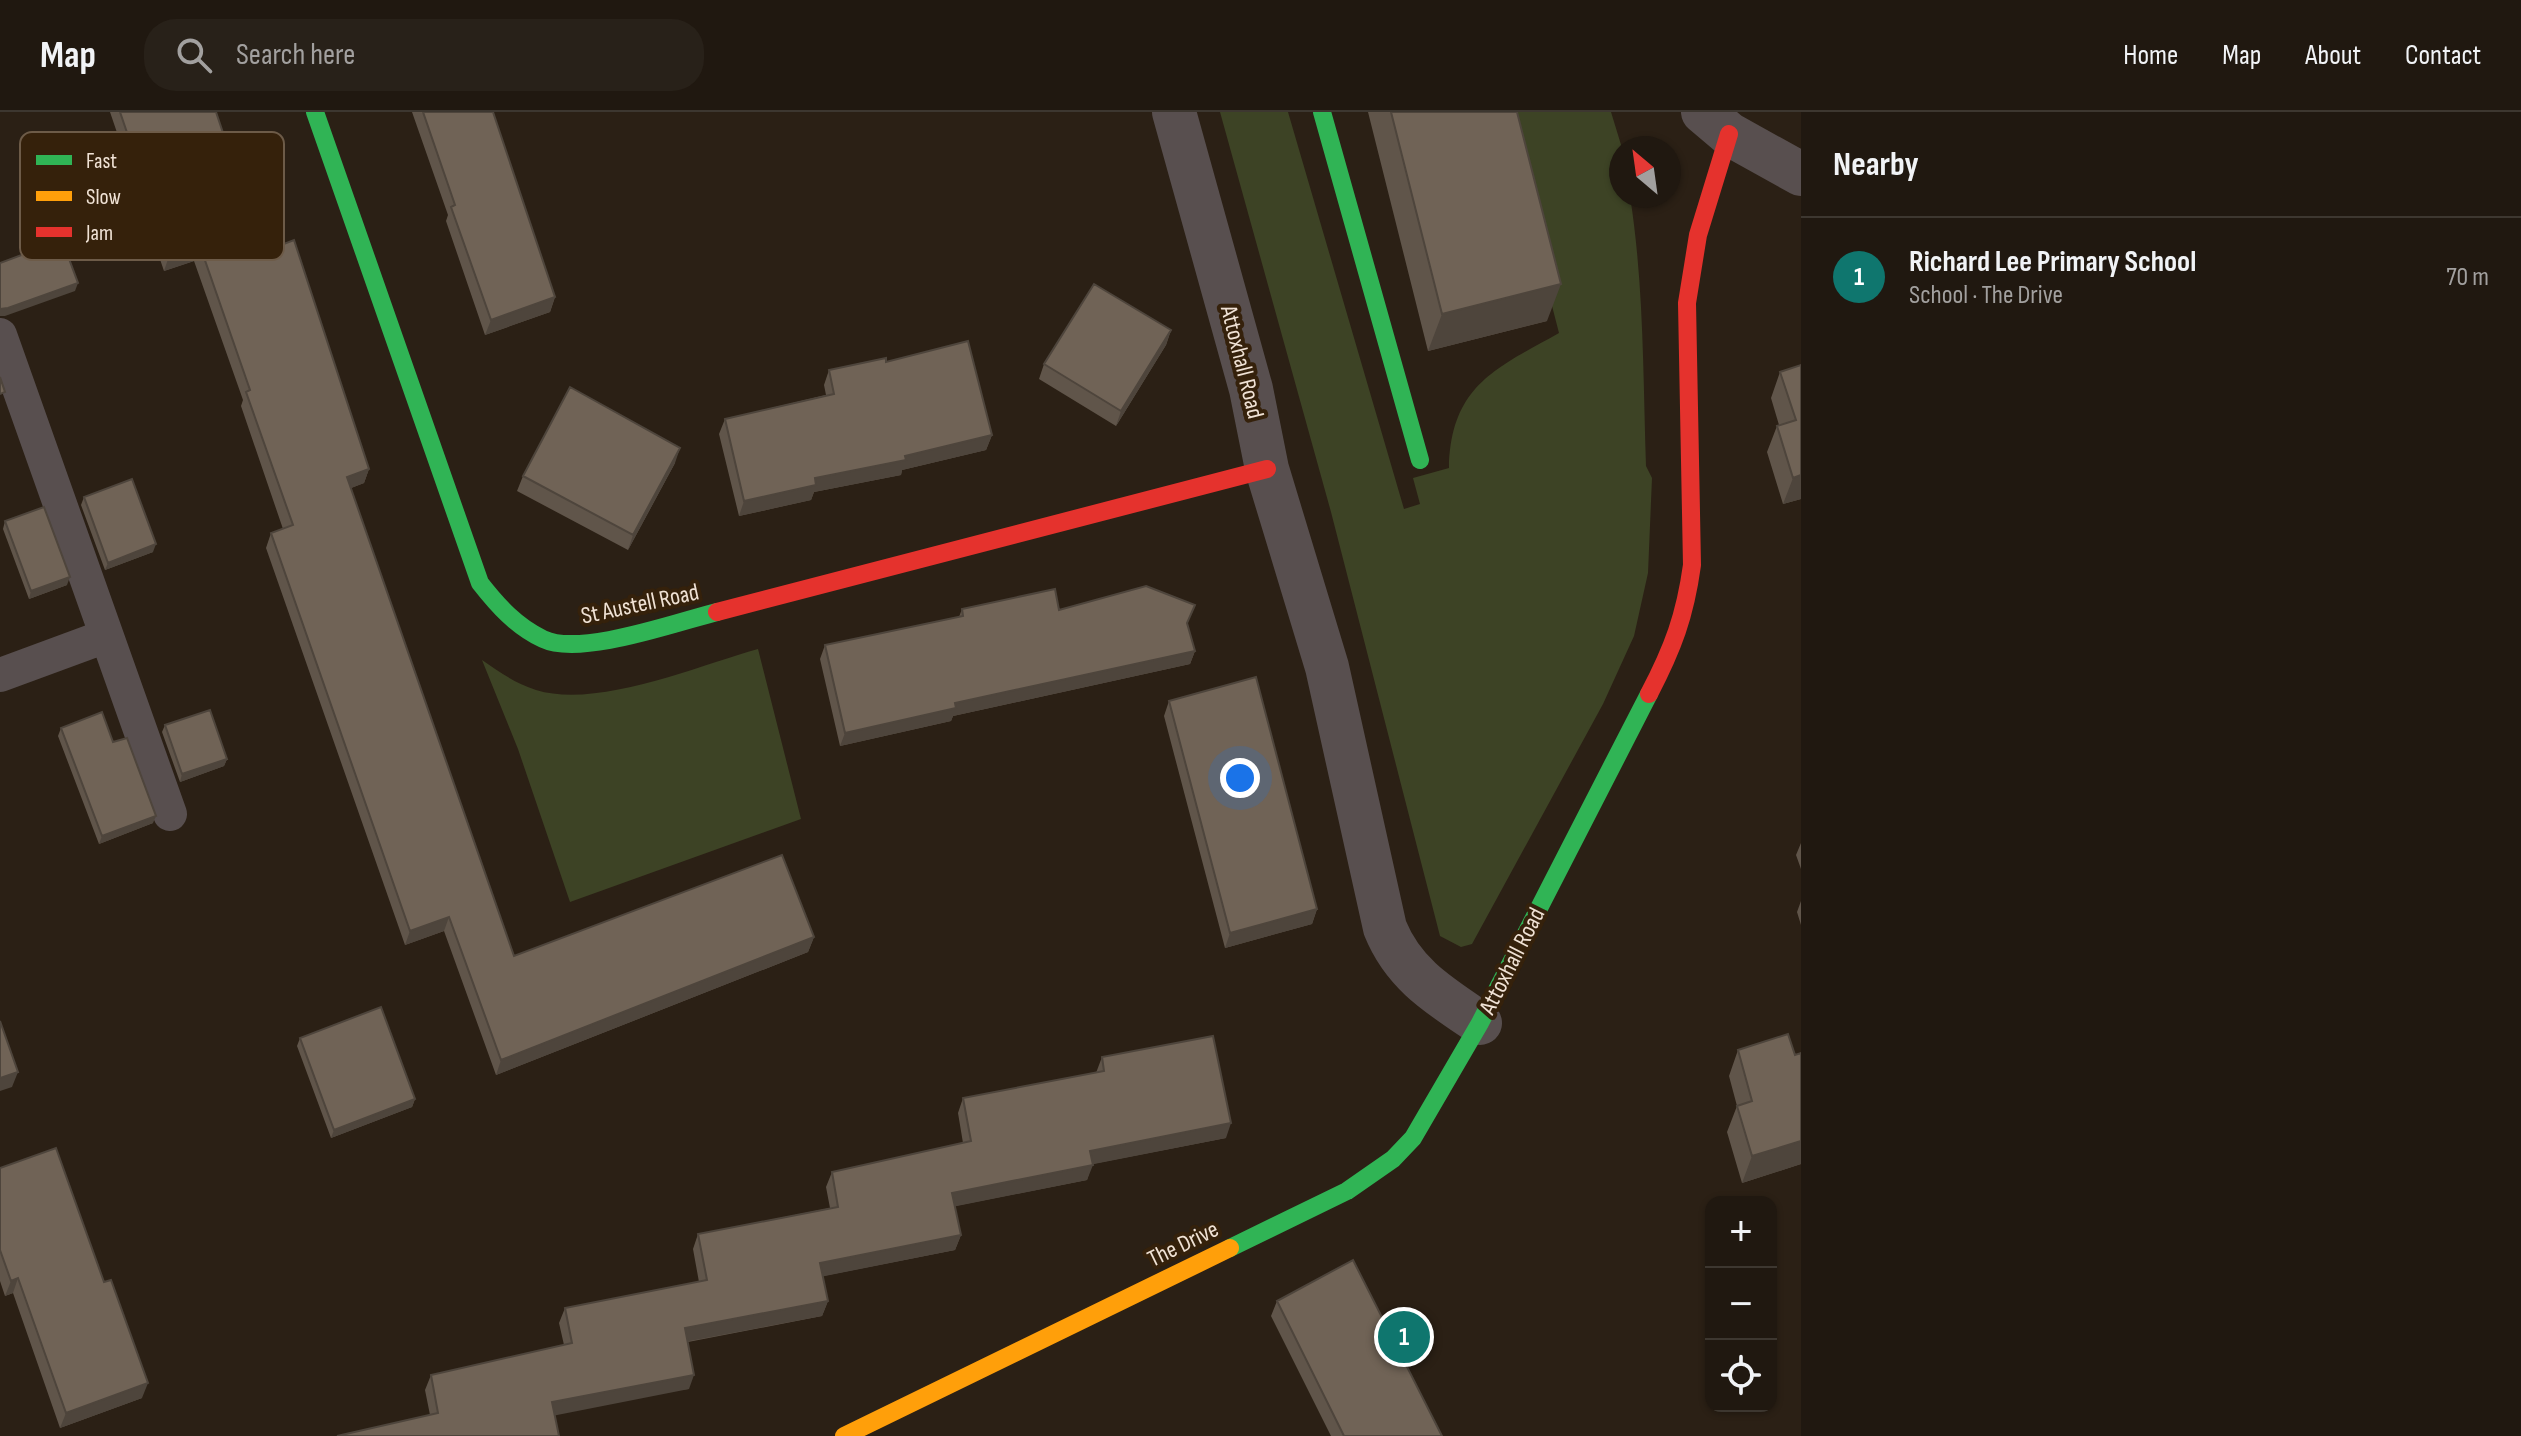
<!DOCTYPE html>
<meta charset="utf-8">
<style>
body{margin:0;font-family:"Sofia Sans Condensed",sans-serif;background:#282119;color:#f1f3f6}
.controls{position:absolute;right:24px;bottom:24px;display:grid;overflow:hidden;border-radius:16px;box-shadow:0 2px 6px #0004}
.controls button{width:72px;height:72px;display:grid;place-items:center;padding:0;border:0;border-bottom:2px solid #3d3730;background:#201810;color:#f1f3f6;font:40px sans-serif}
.compass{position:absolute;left:1609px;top:24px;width:72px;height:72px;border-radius:50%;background:#201810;box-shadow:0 2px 6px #0004;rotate:331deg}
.you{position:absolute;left:1240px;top:666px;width:28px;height:28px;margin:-20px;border:6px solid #fff;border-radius:50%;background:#1a73e8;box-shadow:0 0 0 12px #1a73e833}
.badge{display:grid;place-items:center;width:52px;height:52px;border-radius:50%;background:#0f766e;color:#fff;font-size:26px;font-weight:700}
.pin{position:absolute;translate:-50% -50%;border:4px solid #fff;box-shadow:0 2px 8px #0006}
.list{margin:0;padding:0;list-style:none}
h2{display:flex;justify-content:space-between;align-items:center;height:104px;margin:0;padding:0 32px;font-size:34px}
h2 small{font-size:26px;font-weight:400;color:#a2a09f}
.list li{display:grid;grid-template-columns:52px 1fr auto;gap:24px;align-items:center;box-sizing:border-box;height:120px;padding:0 32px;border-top:2px solid #3d3730}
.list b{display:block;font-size:30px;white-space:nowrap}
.list p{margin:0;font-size:26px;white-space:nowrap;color:#a2a09f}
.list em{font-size:26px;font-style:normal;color:#a2a09f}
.icon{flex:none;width:44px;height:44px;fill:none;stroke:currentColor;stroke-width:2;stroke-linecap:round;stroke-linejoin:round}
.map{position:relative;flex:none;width:1801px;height:1324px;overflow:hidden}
header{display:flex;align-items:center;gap:48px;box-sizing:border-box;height:112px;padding:0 40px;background:#201810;border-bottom:2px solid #3d3730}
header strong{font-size:38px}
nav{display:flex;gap:44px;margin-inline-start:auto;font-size:28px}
.search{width:560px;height:72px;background:#282119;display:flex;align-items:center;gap:20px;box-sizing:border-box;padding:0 28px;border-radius:32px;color:#a2a09f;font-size:30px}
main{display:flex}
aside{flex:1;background:#201810}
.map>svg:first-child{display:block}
</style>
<header>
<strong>Map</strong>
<div class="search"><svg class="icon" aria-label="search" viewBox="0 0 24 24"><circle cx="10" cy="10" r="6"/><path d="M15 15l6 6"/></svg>Search here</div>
<nav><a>Home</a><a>Map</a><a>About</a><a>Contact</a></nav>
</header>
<main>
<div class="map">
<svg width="1801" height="1324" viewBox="0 0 1801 1324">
<rect width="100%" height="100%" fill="#2b2015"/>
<path fill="#3d4325" d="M1220,0H1288L1404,397L1420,392L1413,366L1449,356C1451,274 1495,257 1559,221L1502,0H1611L1622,36L1621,84H1630C1644,173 1643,264 1646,354L1652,366L1648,461L1634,524L1603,592L1472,832L1461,835L1440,824L1331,400Z
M758,537L801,707L570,790L518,637L482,548C499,560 515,571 536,578C597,597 697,554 758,537Z"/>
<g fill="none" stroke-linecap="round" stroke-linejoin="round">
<path stroke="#584f4f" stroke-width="34" d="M0,223L170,702
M0,563L106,524"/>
<path stroke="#584f4f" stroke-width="44" d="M1174,0L1251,277L1267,357L1327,555L1385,816C1404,863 1440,884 1480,911
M1703,0L1729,22L1801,62"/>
<path stroke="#30b455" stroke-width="18" d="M315,0L480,471C498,494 516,514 543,527C580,545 677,510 717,500
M1322,0L1420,348
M1230,1136L1347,1079L1393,1047L1413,1026L1480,911L1649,582"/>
<path stroke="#ff9f0a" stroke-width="18" d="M844,1324L1230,1136"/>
<path stroke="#e5322d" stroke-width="18" d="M717,500L1267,357
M1649,582C1673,536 1685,504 1692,453L1687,191L1698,123L1729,22"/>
</g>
<path fill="#60554a" d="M110,0H216L263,140L369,357L364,371L351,376L514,844L814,825L808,840L496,963L444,819L405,833L266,436L271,421L283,417L241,294L243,288L194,149L164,159Z
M412,0H493L555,185L550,200L485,223L446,109L448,103Z
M1368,0H1517L1547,209L1428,239Z
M1171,218L1166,233L1116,314L1039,267L1044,252Z
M886,250L992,323L986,338L902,358L901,363L814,380L811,388L739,404L719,322L725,307L826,283L824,273L829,258Z
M1801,253V387L1783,392L1767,340L1777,314L1779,313L1771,286L1780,260Z
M675,351L628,438L517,379L523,364Z
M84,385L153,440L105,458L81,393Z
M5,409L67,473L29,487L3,417Z
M962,497L1059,498L1187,512L1195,539L1190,552L953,604L951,609L840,634L820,547L825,533L959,505Z
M1169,589L1317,797L1312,812L1225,836L1164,604Z
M165,613L227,647L224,654L180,670L162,620Z
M61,616L113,630L153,711L99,732L58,624Z
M1801,731V757L1796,743Z
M1801,789V813L1797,800Z
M300,926L415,987L412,995L331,1026L297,934Z
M1738,938L1795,943L1801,941V1052L1742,1071L1727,1020L1737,994L1729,964Z
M1102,945L1226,1026L1092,1052L1087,1068L955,1094L961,1123L955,1138L823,1164L828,1189L822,1204L688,1230L689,1277L430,1303L425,1278L431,1263L564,1233L559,1211L565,1196L699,1170L693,1137L698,1122L830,1096L826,1075L832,1060L963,1031L958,1001L963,986L1096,961Z
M0,1056L104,1170L142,1286L60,1316L13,1181L5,1184L0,1169Z
M1277,1189L1442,1324H1331L1271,1204Z"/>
<path fill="#4e453c" d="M200,134L194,149L164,159L169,144Z
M78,171L75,179L5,204H0V197Z
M1561,172L1547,209L1428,239L1442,202Z
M555,185L550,200L485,223L491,208Z
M1171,218L1166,233L1116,314L1121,299Z
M992,323L986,338L902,358L901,363L814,380L811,388L739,404L744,389L815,366Z
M680,336L675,351L628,438L633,423Z
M369,357L364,371L341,380L347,365Z
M1801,363V387L1783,392L1793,366Z
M156,432L153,440L105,458L108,451Z
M70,465L67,473L29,487L31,479Z
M1195,539L1190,552L953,604L951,609L840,634L845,621L955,591Z
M227,647L224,654L180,670L182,662Z
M156,704L153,711L99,732L102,724Z
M1317,797L1312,812L1225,836L1230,821Z
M449,805L444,819L405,833L410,819Z
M814,825L808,840L496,963L501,948Z
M18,960L12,975L0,979V966Z
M415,987L412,995L331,1026L334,1018Z
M1231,1011L1226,1026L1084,1054L1090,1039Z
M1801,1029V1052L1742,1071L1752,1044Z
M1093,1053L1087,1068L947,1096L952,1081Z
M961,1123L955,1138L815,1166L820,1151Z
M18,1166L13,1181L5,1184L11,1169Z
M828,1189L822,1204L679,1231L685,1216Z
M694,1263L689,1277L547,1305L552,1290Z
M148,1271L142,1286L60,1316L66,1301Z"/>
<path fill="#706356" stroke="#4e453c" stroke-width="2" d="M120,0H216L263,140L294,128L369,357L347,365L514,844L782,743L814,825L501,948L449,805L410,819L271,421L293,413L246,280L250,278L200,134L169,144Z
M423,0H493L555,185L491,208L451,95L455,93Z
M1391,0H1517L1561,172L1442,202Z
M62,128L78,171L8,196L0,197V151Z
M1094,172L1171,218L1121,299L1044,252Z
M968,229L992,323L905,344L906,348L815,366L816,373L744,389L725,307L834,282L829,258L886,246V250Z
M1801,253V363L1793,366L1777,314L1796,308L1780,260Z
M0,265L5,280L0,282Z
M570,275L680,336L633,423L523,364Z
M132,367L156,432L108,451L84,385Z
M44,395L70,465L31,479L5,409Z
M1146,474L1195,493L1187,511L1195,539L955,591L956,596L845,621L825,533L963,504L962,497L1055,477L1059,498Z
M1256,565L1317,797L1230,821L1169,589Z
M210,598L227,647L182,662L165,613Z
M102,600L113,630L127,626L156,704L102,724L61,616Z
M381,895L415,987L334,1018L300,926Z
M0,909L18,960L0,966Z
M1788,922L1795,943L1801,941V1029L1752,1044L1737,994L1752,989L1738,938Z
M1213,924L1231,1011L1090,1039L1093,1053L952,1081L961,1123L820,1151L828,1189L685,1216L694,1263L552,1290L559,1324H337L438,1301L431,1263L572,1231L565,1196L707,1168L698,1122L838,1095L832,1060L971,1029L963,986L1104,959L1102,945Z
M56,1036L104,1170L111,1168L148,1271L66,1301L18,1166L11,1169L0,1138V1056Z
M1353,1148L1442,1324H1344L1277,1189Z"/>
<g text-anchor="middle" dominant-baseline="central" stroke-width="8" stroke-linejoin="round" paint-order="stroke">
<g font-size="24" fill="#f0e2d5" stroke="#35210b">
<text transform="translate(1242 250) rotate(76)">Attoxhall Road</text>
<text transform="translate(640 492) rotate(-12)">St Austell Road</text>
<text transform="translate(1512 849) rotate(-63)">Attoxhall Road</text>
<text transform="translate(1183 1132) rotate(-26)">The Drive</text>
</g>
</g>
<rect x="20" y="20" width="264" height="128" rx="12" fill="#35210b" stroke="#6d5b48" stroke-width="2"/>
<rect x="36" y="43" width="36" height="10" fill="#30b455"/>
<rect x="36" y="79" width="36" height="10" fill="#ff9f0a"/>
<rect x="36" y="115" width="36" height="10" fill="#e5322d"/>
<g font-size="22" fill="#f0e2d5">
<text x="86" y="56">Fast</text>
<text x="86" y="92">Slow</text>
<text x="86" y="128">Jam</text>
</g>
</svg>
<div class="controls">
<button>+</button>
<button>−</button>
<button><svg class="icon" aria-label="locate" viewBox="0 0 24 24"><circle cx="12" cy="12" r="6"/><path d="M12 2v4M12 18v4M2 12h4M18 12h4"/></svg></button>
</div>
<svg class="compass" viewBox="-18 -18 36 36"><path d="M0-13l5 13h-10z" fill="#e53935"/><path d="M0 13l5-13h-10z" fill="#a2a09f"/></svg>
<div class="you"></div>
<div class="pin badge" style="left:1404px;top:1225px">1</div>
</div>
<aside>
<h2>Nearby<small></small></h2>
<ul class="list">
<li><span class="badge">1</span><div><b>Richard Lee Primary School</b><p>School · The Drive</p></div><em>70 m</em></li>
</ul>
</aside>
</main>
